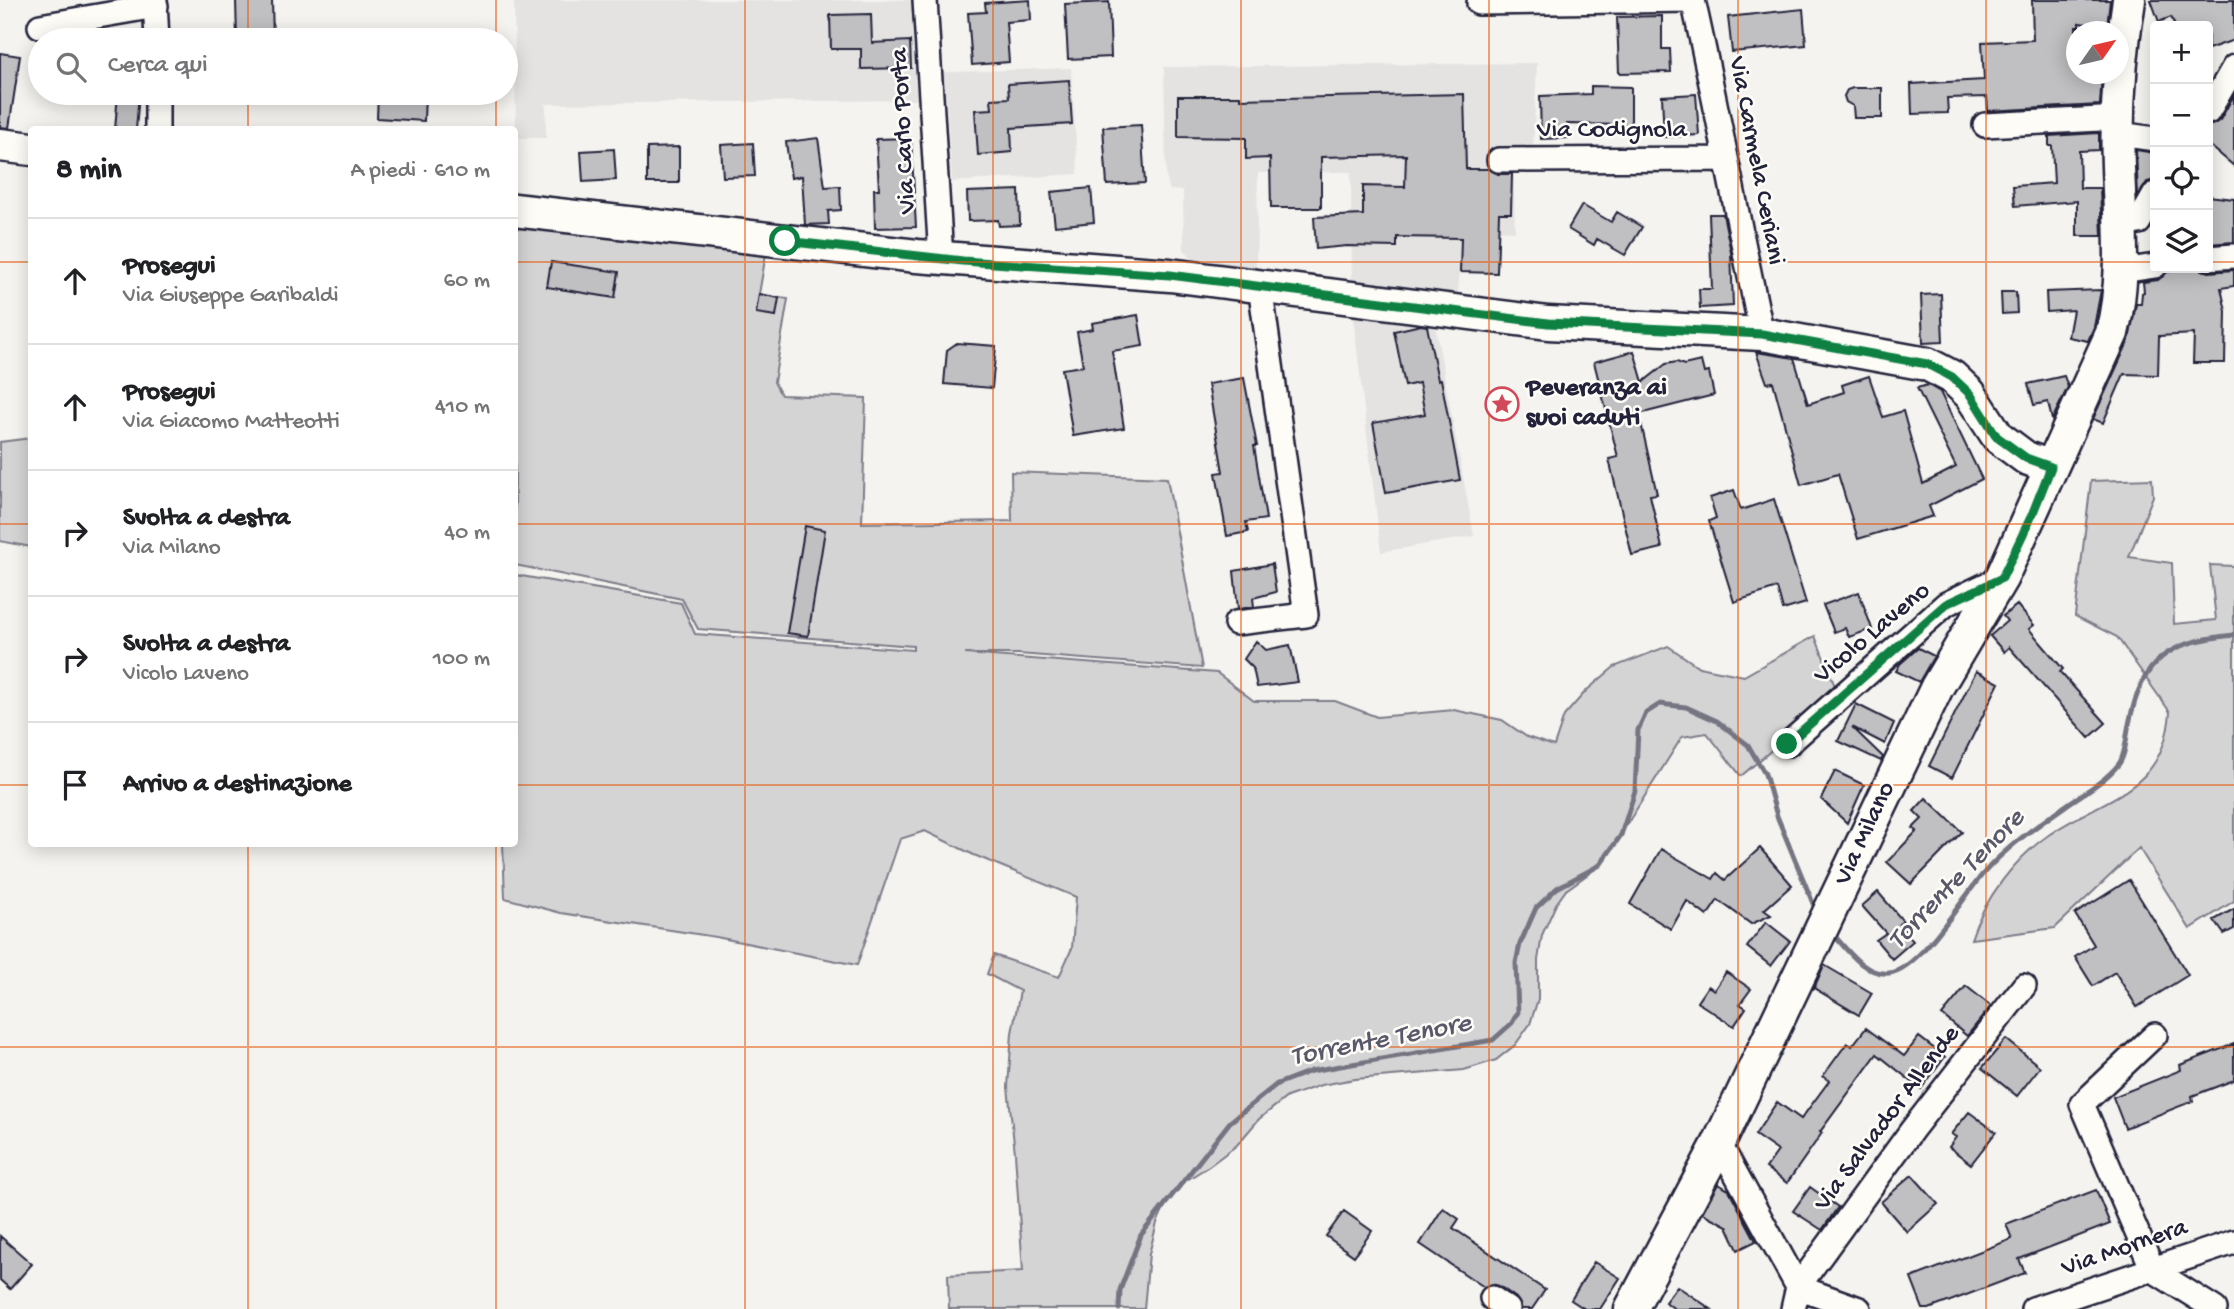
<!DOCTYPE html>
<html lang="it">
<meta charset="utf-8">
<style>
body{margin:0;font-family:"Gochi Hand",sans-serif;background:#f2f2f2;color:#202124}
.controls{position:absolute;right:21px;top:21px;display:grid;overflow:hidden;border-radius:7px;box-shadow:0 4px 18px #0003}
.controls button{width:63px;height:63px;display:grid;place-items:center;padding:0;border:0;border-bottom:2px solid #e0e0e0;background:#fff;color:#202124;font:35px sans-serif}
.compass{position:absolute;left:2066px;top:21px;width:63px;height:63px;border-radius:50%;background:#fff;box-shadow:0 4px 18px #0003;rotate:56deg}
.stop{position:absolute;width:21px;height:21px;margin:-16px;border:5px solid #0b8043;border-radius:50%;background:#fff}
.stop.end{background:#0b8043;border-color:#fff;box-shadow:0 2px 7px #0008}
.list{margin:0;padding:0;list-style:none}
h2{display:flex;justify-content:space-between;align-items:center;height:91px;margin:0;padding:0 28px;font-size:30px}
h2 small{font-size:23px;font-weight:400;color:#757577}
.list li{display:grid;grid-template-columns:46px 1fr auto;gap:21px;align-items:center;box-sizing:border-box;height:126px;padding:0 28px;border-top:2px solid #e0e0e0}
.list b{display:block;font-size:26px;white-space:nowrap}
.list p{margin:0;font-size:23px;white-space:nowrap;color:#757577}
.list em{font-size:23px;font-style:normal;color:#757577}
.icon{flex:none;width:38px;height:38px;fill:none;stroke:currentColor;stroke-width:2;stroke-linecap:round;stroke-linejoin:round}
.map{position:relative;flex:none;width:2234px;height:1309px;overflow:hidden}
.search{position:absolute;background:#fff;box-shadow:0 4px 18px #0003;left:28px;top:28px;width:490px;height:77px;display:flex;align-items:center;gap:18px;box-sizing:border-box;padding:0 24px;border-radius:38px;color:#757577;font-size:26px}
.panel{position:absolute;background:#fff;box-shadow:0 4px 18px #0003;left:28px;top:126px;width:490px;height:721px;border-radius:7px}
.map>svg:first-child{display:block}
</style>
<div class="map">
<svg width="2234" height="1309" viewBox="0 0 2234 1309">
<rect width="100%" height="100%" fill="#f4f3ef"/>
<filter id="ink" filterUnits="userSpaceOnUse"><feTurbulence type="fractalNoise" baseFrequency=".0143" numOctaves="2"/><feDisplacementMap in="SourceGraphic" scale="14" xChannelSelector="R" yChannelSelector="G"/><feConvolveMatrix kernelMatrix="1 2 1 2 8 2 1 2 1" color-interpolation-filters="sRGB"/></filter>
<g filter="url(#ink)">
<path fill="#e4e3e2" d="M514,0H917L923,73L1071,68L1078,174L952,182L946,98L921,100L546,104V138H516Z
M1537,63L1533,152L1513,151L1515,231L1461,229L1458,298L1426,293L1435,325L1474,536L1381,552L1352,308L1351,172L1258,173L1256,271L1196,263L1184,249L1183,191L1170,190L1166,177L1164,67Z"/>
<path fill="#d5d4d5" stroke="#7c7b88" stroke-width="2" d="M515,226L766,254L759,294L788,299L774,382L781,395L866,398L862,523L1012,521L1011,472L1167,478L1202,668L1018,654H965L1217,673L1254,701H1335L1377,717L1454,710L1502,720L1527,737L1554,746L1564,716L1586,691L1614,667L1668,646L1699,667L1744,676L1815,636L1838,694L1741,776L1707,733L1682,737L1602,864L1566,890L1556,904L1542,935L1538,960V999L1530,1024L1515,1045L1496,1060L1464,1070L1355,1079L1321,1085L1287,1097L1259,1119L1237,1145L1209,1166L1179,1185L1168,1199L1157,1223L1149,1254L1144,1309H949L948,1275L1023,1271L1015,1153L1008,1087L1012,1033L1020,991L987,974L994,955L1059,977L1072,948L1076,897L974,855L925,831L900,839L857,965L716,937L561,913L505,898L503,844H514L515,575L681,603L695,634L913,650V646L698,629L682,599L515,565Z
M31,438H32L31,547L0,541V442Z
M2152,479L2153,496L2129,557L2172,563L2174,624L2216,620L2210,565L2234,566V901L2190,929L2139,848L2055,928L1971,939C1984,899 2016,857 2050,834C2106,796 2164,792 2170,712L2117,637L2075,616L2091,481Z"/>
<g fill="none" stroke-linecap="round" stroke-linejoin="round">
<path stroke="#757582" stroke-width="5" d="M1831,932C1846,948 1864,976 1889,973C1919,970 1962,899 1982,875C2006,847 2038,825 2068,804C2085,792 2105,781 2118,765C2126,756 2126,736 2129,724C2143,657 2168,642 2234,635
M1119,1309L1120,1290L1141,1235L1230,1122L1277,1084L1311,1071L1493,1040L1512,1023L1518,1012L1516,963L1520,944L1536,908L1557,888L1600,865L1621,835L1635,791L1638,730L1646,713L1660,704L1686,707L1717,721L1748,745L1765,774L1777,816L1817,913"/>
</g>
<path fill="#c0bfc2" stroke="#22223b" stroke-width="2" d="M236,0H272L273,40H237Z
M1030,0L1031,20L1006,22L1009,62L972,65L968,13L986,12L985,3Z
M2032,0H2110L2107,27L2079,23V27H2076V74H2102L2100,105L1988,111L1987,97L1947,98L1948,113L1912,114L1911,84L1984,80L1982,42L2033,40Z
M2151,0H2234V40L2208,49V26H2175L2171,17L2159,22Z
M1109,2L1111,57L1068,59L1065,4Z
M1803,9L1806,45L1732,52L1728,17Z
M871,14L872,43L910,41L911,68L861,69V49H831L830,15Z
M1662,16V49H1670L1671,72L1619,73L1617,17Z
M0,53L20,56L9,128L0,127Z
M1069,80L1072,124L1011,128L1012,152L978,155L975,110L992,109L991,99L1009,98L1008,84Z
M1591,86L1631,87V125L1567,124L1568,138L1541,139L1540,96L1591,94Z
M1853,88H1882V118H1854L1853,106L1846,102L1844,96L1847,90Z
M118,93H139L136,130H115Z
M378,93H425L424,121L377,118Z
M1464,94L1466,169H1489L1498,174H1512L1511,213H1499L1497,273L1460,272L1461,238L1397,237V247L1347,246L1316,249L1314,217L1363,215V186L1405,187L1406,155L1321,157V208H1271L1270,158L1246,159V138L1178,137V96H1240V99Z
M1696,94L1699,135L1664,137L1662,96Z
M2234,95V166L2208,144V126L2214,124L2220,120Z
M1141,125L1145,183L1107,185L1103,127Z
M2099,133V150L2079,151L2080,188H2100L2102,236H2077V201L2015,206L2013,186L2054,183L2052,146H2049V136Z
M818,138L825,187L840,186L841,210L828,211L829,224L805,225L802,176L791,178L786,142Z
M911,138L916,227L875,228L874,189H879L876,139Z
M753,143L755,176L723,177L721,145Z
M679,147V183H647V148Z
M614,149L616,180L583,182L581,151Z
M2136,150L2155,153V180L2147,182L2138,196Z
M1091,188L1094,222L1055,226L1051,192Z
M1019,190L1020,225L999,226L998,220L968,221L967,192Z
M2208,196L2234,199V242L2208,244Z
M1582,205L1611,222L1617,212L1642,227L1625,255L1597,239L1594,245L1568,229Z
M1709,214H1723L1731,252L1733,306L1700,308L1699,289H1712Z
M551,262L619,272L615,298L547,287Z
M2186,268H2198L2209,272L2234,270V286L2221,288L2226,311L2225,363H2193L2194,334L2159,336L2158,375L2124,374L2103,423L2093,419L2129,340L2136,304H2141L2142,293L2144,292L2143,282L2158,280L2167,272Z
M2101,290L2094,327L2088,341L2068,337L2073,310L2047,312L2046,292Z
M2001,292H2016L2017,313L2002,314Z
M759,294L779,298L776,316L756,313Z
M1941,294L1943,342L1923,343L1921,295Z
M1138,315L1143,346L1112,351L1124,428L1073,436L1062,369L1083,366L1077,332L1093,329L1092,323Z
M1421,325L1427,326L1438,380L1441,379L1460,480L1386,493L1373,423L1425,414L1419,383L1405,386L1394,331Z
M957,343L996,346L992,388L944,384L947,350Z
M1634,351L1643,382L1666,364L1677,362L1684,365L1701,361L1704,373L1709,372L1714,395L1639,414L1657,494L1650,495L1662,548L1632,555L1609,459L1618,457L1594,362Z
M1756,352L1794,358L1808,404L1844,392L1842,385L1869,376L1883,417L1903,411L1923,484L1956,467L1917,388L1928,385L1940,392L1982,479L1929,506L1933,516L1858,539L1838,474L1801,485L1773,382L1767,383Z
M2064,376L2068,387L2052,420L2048,402L2034,405L2028,384Z
M1244,378L1257,446H1254L1266,519L1246,522L1248,532L1227,536L1216,473L1223,472L1208,384Z
M1734,490L1741,510L1774,499L1806,603L1783,610L1777,588L1734,602L1709,521L1716,518L1710,498Z
M805,526L825,530L808,636L787,633Z
M1272,564L1276,592L1253,598L1254,607L1238,609L1234,571Z
M1859,592L1872,629L1849,637L1845,628L1834,632L1823,605Z
M2017,605L2034,625L2029,629L2063,669L2060,672L2106,723L2089,738L2009,647L2004,652L1990,636L2007,621L2003,616Z
M1256,641L1266,650L1290,645L1298,682L1257,687L1253,668L1244,659Z
M1918,648L1934,656L1919,682L1896,671L1900,664Z
M1976,671L1999,683L1952,778L1929,766Z
M1856,704L1894,723L1885,744L1852,727L1883,757L1881,761L1838,741Z
M1835,771L1864,785L1847,823L1821,799Z
M1926,798L1962,832L1911,884L1887,862L1917,831L1913,828L1922,819L1914,811Z
M1760,848L1792,885L1764,910L1771,915L1751,924L1718,900L1707,916L1687,901L1671,929L1630,904L1661,849L1713,879L1717,873L1725,880Z
M2129,880L2188,975L2137,1007L2115,972L2093,986L2075,957L2094,945L2075,914Z
M1878,892L1903,921L1899,924L1913,941L1892,959L1876,940L1886,933L1862,906Z
M2234,909V929L2224,934L2214,920Z
M1766,922L1790,941L1771,966L1747,947Z
M1824,965L1872,993L1859,1015L1814,988Z
M1726,972L1751,989L1740,1004L1746,1008L1734,1026L1697,1002L1708,986L1714,990Z
M1966,986L1991,1006L1967,1036L1942,1015Z
M1866,1028L1904,1056L1919,1037L1945,1057L1921,1089L1877,1054L1820,1132L1822,1133L1787,1183L1766,1168L1778,1151L1755,1135L1777,1102L1801,1119L1829,1081L1823,1076L1847,1043L1852,1046Z
M2006,1039L2040,1067L2017,1096L1982,1068Z
M2234,1044V1080L2192,1096L2193,1101L2125,1128L2113,1097L2181,1070L2180,1065Z
M1969,1112L1996,1132L1971,1164L1949,1147L1956,1137L1951,1134Z
M1912,1175L1938,1204L1907,1232L1881,1202Z
M1718,1184L1729,1190L1756,1241L1738,1250L1727,1226L1702,1213Z
M1810,1187L1838,1207L1822,1230L1793,1211Z
M2096,1190L2110,1224L2019,1259L2025,1273L1929,1309H1923L1911,1278L2012,1239L2006,1224Z
M1443,1208L1459,1219L1453,1228L1545,1290L1532,1309H1522L1516,1298L1499,1286L1492,1284L1484,1287L1420,1244Z
M1344,1211L1372,1231L1354,1256L1326,1236Z
M0,1236L32,1264L10,1289L0,1280Z
M1594,1262L1620,1278L1600,1309H1585L1571,1300Z
M1677,1286L1711,1309H1675L1665,1302Z"/>
<g fill="none" stroke-linecap="round" stroke-linejoin="round">
<defs>
<path id="street" d="M155,0L157,40
M925,0L941,258
M1693,0C1718,111 1738,223 1762,334
M1479,3L1693,0
M40,26L156,6
M2208,112L2234,67
M1985,125L2120,118
M157,130V93
M2119,134L2155,139
M1499,160L1725,159
M2121,225L2139,222L2155,194
M2208,258L2234,256
M2122,271L2155,266
M1236,623L1306,615L1260,286
M1788,744L1946,604L2002,577
M2155,1035L2082,1104L2153,1270L2215,1309
M1719,1143L1798,1287
M1798,1287L1859,1309
M1492,1298L1508,1309
M1793,1309L1798,1287L1912,1130L2024,986
M2033,1309L2234,1242"/>
<path id="secondary" d="M0,145L32,149
M514,210L917,256L1170,275L1548,323L1762,334L1927,364L1952,377L1970,394L1998,437L2026,458L2051,467
M1631,1309L1719,1143L1937,687L2002,577L2112,333C2126,278 2120,224 2118,167C2116,112 2120,54 2129,0"/>
</defs>
<use href="#street" stroke="#22223b" stroke-width="28"/>
<use href="#secondary" stroke="#22223b" stroke-width="37"/>
<use href="#street" stroke="#fdfcf7" stroke-width="23"/>
<use href="#secondary" stroke="#fdfcf7" stroke-width="32"/>
</g>
</g>
<g fill="none" stroke-linecap="round" stroke-linejoin="round" filter="url(#ink)">
<path stroke="#0b8043" stroke-width="9" d="M785,241L963,261L1170,275L1548,323L1762,334L1927,364L1952,377L1970,394L1997,437L2026,458L2051,467L2032,515L2002,578L1946,604L1787,744"/>
</g>
<path fill="none" stroke="#e8590c" stroke-width="2" stroke-opacity="0.55" d="M248,0V40M496,0V40M745,0V1309M993,0V1309M1241,0V1309M1489,0V1309M1738,0V1309M1986,0V1309M248,93V130M496,93V130M0,262H32M514,262H2155M2208,262H2234M0,524H32M514,524H2234M0,785H32M514,785H2234M248,844V1309M496,844V1309M0,1047H2234"/>
<defs>
<symbol id="sight-ring" viewBox="-11 -11 22 22"><circle r="9.5" fill="#fdfcf7" stroke="#d1495b" stroke-width="1.5"/><path d="M0-6L1.8-2.2L6-1.7L2.9 1.2L3.7 5.4L0 3.3L-3.7 5.4L-2.9 1.2L-6-1.7L-1.8-2.2Z" fill="#d1495b"/></symbol>
</defs>
<g fill-rule="evenodd">
<use href="#sight-ring" x="1483" y="385" width="38" height="38"/>
</g>
<g text-anchor="middle" dominant-baseline="central" stroke-width="5" stroke-linejoin="round" paint-order="stroke">
<g font-size="26" fill="#22223b" stroke="#fdfcf7">
<text transform="translate(905 131) rotate(-93)">Via Carlo Porta</text>
<text x="1612" y="131">Via Codignola</text>
<text transform="translate(1755 161) rotate(79)">Via Carmela Ceriani</text>
<text transform="translate(1873 634) rotate(-40)">Vicolo Laveno</text>
<text transform="translate(1866 834) rotate(-65)">Via Milano</text>
<text transform="translate(1888 1119) rotate(-53)">Via Salvador Allende</text>
<text transform="translate(2125 1249) rotate(-19)">Via Mornera</text>
</g>
<g font-size="26" font-weight="bold" fill="#22223b" stroke="#fdfcf7" text-anchor="start">
<text x="1526" y="389">Peveranza ai<tspan x="1526" dy="30">suoi caduti</tspan></text>
</g>
<g font-size="28" font-style="italic" fill="#59596b" stroke="#fdfcf7">
<text transform="translate(1957 880) rotate(-46)">Torrente Tenore</text>
<text transform="translate(1381 1041) rotate(-11)">Torrente Tenore</text>
</g>
</g>
</svg>
<div class="controls">
<button>+</button>
<button>−</button>
<button><svg class="icon" aria-label="locate" viewBox="0 0 24 24"><circle cx="12" cy="12" r="6"/><path d="M12 2v4M12 18v4M2 12h4M18 12h4"/></svg></button>
<button><svg class="icon" aria-label="layers" viewBox="0 0 24 24"><path d="M12 4l9 5-9 5-9-5zM3 14l9 5 9-5"/></svg></button>
</div>
<svg class="compass" viewBox="-18 -18 36 36"><path d="M0-13l5 13h-10z" fill="#e53935"/><path d="M0 13l5-13h-10z" fill="#757577"/></svg>
<div class="stop" style="left:785px;top:241px"></div>
<div class="stop end" style="left:1787px;top:744px"></div>
<div class="search"><svg class="icon" aria-label="search" viewBox="0 0 24 24"><circle cx="10" cy="10" r="6"/><path d="M15 15l6 6"/></svg>Cerca qui</div>
<section class="panel">
<h2>8 min<small>A piedi · 610 m</small></h2>
<ul class="list">
<li><svg class="icon" aria-label="ahead" viewBox="0 0 24 24"><path d="M12 20V5M6 11l6-6 6 6"/></svg><div><b>Prosegui</b><p>Via Giuseppe Garibaldi</p></div><em>60 m</em></li>
<li><svg class="icon" aria-label="ahead" viewBox="0 0 24 24"><path d="M12 20V5M6 11l6-6 6 6"/></svg><div><b>Prosegui</b><p>Via Giacomo Matteotti</p></div><em>410 m</em></li>
<li><svg class="icon" aria-label="right" viewBox="0 0 24 24"><path d="M7 20v-9h11M14 6l5 5-5 5"/></svg><div><b>Svolta a destra</b><p>Via Milano</p></div><em>40 m</em></li>
<li><svg class="icon" aria-label="right" viewBox="0 0 24 24"><path d="M7 20v-9h11M14 6l5 5-5 5"/></svg><div><b>Svolta a destra</b><p>Vicolo Laveno</p></div><em>100 m</em></li>
<li><svg class="icon" aria-label="arrive" viewBox="0 0 24 24"><path d="M6 21V4h12l-3 4 3 4H6"/></svg><div><b>Arrivo a destinazione</b></div></li>
</ul>
</section>
</div>
